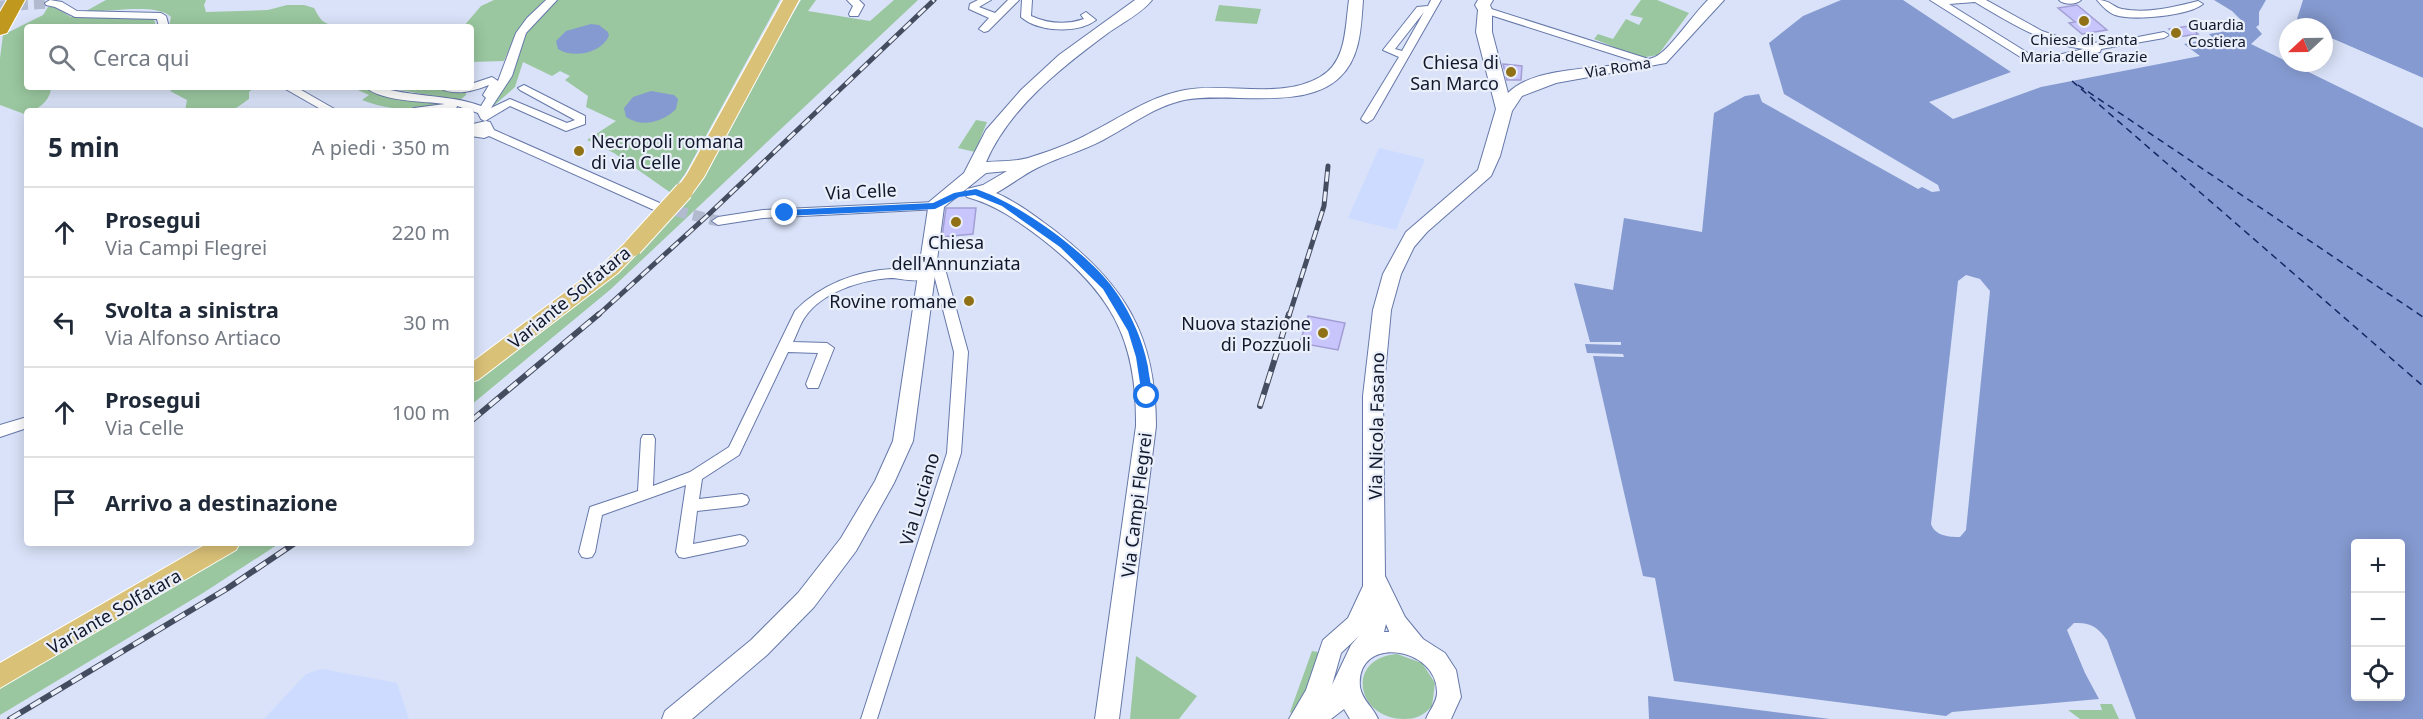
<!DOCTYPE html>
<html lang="it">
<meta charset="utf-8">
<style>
body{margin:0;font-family:"Noto Sans",sans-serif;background:#f6f6f7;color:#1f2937}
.controls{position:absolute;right:18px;bottom:18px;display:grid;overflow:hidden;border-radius:6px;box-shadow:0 3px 15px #0003}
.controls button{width:54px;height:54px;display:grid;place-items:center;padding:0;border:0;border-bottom:2px solid #e0e1e3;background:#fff;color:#1f2937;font:30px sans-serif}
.compass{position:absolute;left:2279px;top:18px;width:54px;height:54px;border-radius:50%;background:#fff;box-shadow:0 3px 15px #0003;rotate:248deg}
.stop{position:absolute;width:18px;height:18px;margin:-14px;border:4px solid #1a73e8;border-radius:50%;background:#fff}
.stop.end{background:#1a73e8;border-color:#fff;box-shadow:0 2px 6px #0008}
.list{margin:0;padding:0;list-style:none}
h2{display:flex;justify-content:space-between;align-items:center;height:78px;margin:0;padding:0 24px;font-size:26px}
h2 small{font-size:20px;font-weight:400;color:#747a83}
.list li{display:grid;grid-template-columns:39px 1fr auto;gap:18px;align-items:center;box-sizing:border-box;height:90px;padding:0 24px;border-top:2px solid #e0e1e3}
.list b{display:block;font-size:22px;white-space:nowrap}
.list p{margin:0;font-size:20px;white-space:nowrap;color:#747a83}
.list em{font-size:20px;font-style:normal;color:#747a83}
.icon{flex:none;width:33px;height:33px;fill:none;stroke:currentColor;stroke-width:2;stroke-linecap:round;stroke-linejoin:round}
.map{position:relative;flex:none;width:2423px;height:719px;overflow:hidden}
.search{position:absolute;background:#fff;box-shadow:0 3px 15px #0003;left:24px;top:24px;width:450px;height:66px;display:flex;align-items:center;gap:15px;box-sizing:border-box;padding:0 21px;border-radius:6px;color:#747a83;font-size:22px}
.panel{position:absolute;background:#fff;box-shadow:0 3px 15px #0003;left:24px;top:108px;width:450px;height:438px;border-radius:6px}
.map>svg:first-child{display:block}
</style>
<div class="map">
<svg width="2423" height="719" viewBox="0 0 2423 719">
<rect width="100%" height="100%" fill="#d9e2f8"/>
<path fill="#ccdbff" d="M1379,148L1425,159L1396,230L1348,218Z
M322,669L397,683L409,719H264L306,674Z"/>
<path fill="#9ac79f" d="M106,0H206L204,5L206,12L268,10L287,5H304L314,8C322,22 321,22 338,27H169L171,17C156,2 107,13 86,11Z
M494,0H546L516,33L504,61L471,62V27H463L481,6Z
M554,0H780L685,174L671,193L614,153L587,140L616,121L586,107L588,96L565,80L570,76L560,71L552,76L523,62L515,87L489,110C508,67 520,33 554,0Z
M801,0H816L808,11L870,21L894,0H918L611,289L471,405V384C552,322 641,263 703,180L773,47Z
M1641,0H1657L1689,13L1658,55L1639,58L1614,50V47L1594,39L1598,34L1613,39L1626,19L1639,25L1643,18L1630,15Z
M1219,5L1261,9L1257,24L1215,21Z
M53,6L71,17H149L154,19L156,27H27V87H51C51,99 39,111 27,111V115L0,105V58L3,35L43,15L48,7Z
M177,87H255L249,92V99L232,111H185L187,100L170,91Z
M351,87H366L374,91L461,103C424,109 398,114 362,100L369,95Z
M381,87H420L466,92V95L460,100Z
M976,120L987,122L975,152L958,148Z
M241,543H280L203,593L0,715V687L67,649Z
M1312,651L1318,652L1311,686L1294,716L1290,712Z
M1397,654L1422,663L1435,683L1432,706C1423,716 1416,719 1404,719C1356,719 1345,658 1397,654Z
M1136,656L1197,696L1179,719H1130Z
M2100,704H2112L2119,719H2080L2068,710H2102Z"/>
<path fill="#859ad0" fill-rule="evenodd" d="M1841,0H1903L2011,72L1929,102L1953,119L2041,87L2200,56L2184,44L2213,38L2209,34L2227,31L2242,21L2232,11L2214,0H2266L2259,12V25L2256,27L2262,34L2251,44L2423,128V719H2136L2107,640C2098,627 2090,622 2074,623L2067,630L2085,673L2099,699L1952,712L1946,716L1674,681L1655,578L1643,576L1593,356L1624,357L1623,354L1587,353L1585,344L1621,345V342H1590L1574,283L1613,290L1624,218L1702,232L1714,113L1745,96L1759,94L1762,102L1918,189L1922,187L1932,192L1940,191L1938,185L1784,94L1769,43L1803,16ZM1966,275L1980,279L1990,291L1966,530L1960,537C1949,537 1935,536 1931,524L1958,281ZM2356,544H2400V696H2356Z
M2303,0H2423V78L2324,35V27C2312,27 2305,29 2297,19Z
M591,24L599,25L608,32L609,36C601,53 574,59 558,49L556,41L566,31Z
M651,91L674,95L678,99L676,109C663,122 642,128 626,117L624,108L633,97Z
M1648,696L1830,719H1649Z"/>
<path fill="#d9e2f8" d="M2324,35L2423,78V81L2324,39Z"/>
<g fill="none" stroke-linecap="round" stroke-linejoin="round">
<path stroke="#172766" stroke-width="1.5" stroke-dasharray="7 5" stroke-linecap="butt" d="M2072,81L2423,386
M2078,85L2423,317"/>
</g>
<path fill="#c8c4fc" stroke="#a29ed4" stroke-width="1.5" d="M2077,5L2082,9L2107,30L2082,34L2069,23L2075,22L2058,8Z
M2189,26L2198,34L2178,37L2169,29Z
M1503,64L1522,66L1521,80H1507Z
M946,208H976L973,234L942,237Z
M1308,316L1345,323L1338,350L1300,343Z"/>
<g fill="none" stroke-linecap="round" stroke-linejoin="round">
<path stroke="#b1bacf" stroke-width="11" stroke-dasharray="11 6" stroke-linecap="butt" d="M0,6L50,3
M660,207L718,221"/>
<defs>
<path id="street" d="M50,0L62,2L77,11L161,13L166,16L169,27H159L157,19L75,17L55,7L46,5L45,3Z
M546,0H557L526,33L512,76L491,108L510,99L567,123L575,120L520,90L518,88L524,85L585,116V124L566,131L510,106L485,121L481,119L478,113L457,106L456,109L408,111L414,108L445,104C423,101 383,102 365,87C380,87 393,91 407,93C432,97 457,97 481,106L486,98L483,95L489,85C474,91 453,97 438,87H471V84L492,77L498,81L516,33L527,18Z
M847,0H859L864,5L858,16H850L849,14L853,6Z
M978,0H991L979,7L995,13L1008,0H1019L988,31L984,32L979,29L989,18L969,9L970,4Z
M1022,0H1032L1031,16C1049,24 1066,25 1084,19L1081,15L1086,12L1096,20C1078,34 1038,32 1021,17Z
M1431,0H1441L1373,119L1367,123L1363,121L1361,119L1399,57L1383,50L1417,7L1428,6ZM1424,12L1402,51L1395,49Z
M1930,0H1986L2042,31L2071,41L2088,43L2112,42L2164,32L2169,35L2164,38L2101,49L2100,52L2062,60L2022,58ZM1975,2C2010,23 2044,44 2084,49L2062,54L2028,53L1949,4Z
M2059,0H2081C2076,5 2064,5 2059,0Z
M2097,0C2111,0 2112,7 2122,9C2148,14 2174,7 2198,1L2203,4C2188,16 2134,21 2115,15C2109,13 2101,5 2097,0Z
M1485,7L1655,61L1656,63L1655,65H1647L1481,12V8Z
M282,87H296L338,111H324Z
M486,121L490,122L494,130L662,204L664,207L662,210H654L489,136L484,138L471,136L473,124Z
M935,202L939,203L941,206L939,209L763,218L718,225L712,221L718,217L763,210Z
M926,251L930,252L944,265L968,352L961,453L877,719H861L947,453L954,352L932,267L920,255Z
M892,269L924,271L930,275C922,285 901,278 890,278C861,280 822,292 805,317C800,324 797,334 793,342L827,343L834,348L818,388H808L806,384L818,353L788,352L739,455L702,479L699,499L742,494L747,496L749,500L747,504L742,506L697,511L693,544L740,535L745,537L748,541L745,545L684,558L679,557L676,552L686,485L602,515L595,552L592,557L587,558L582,557L579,552L590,507L638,491L641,439L643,435H653L655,439L653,486L690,472L729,447L795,311C820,285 856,271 892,269Z
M27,417V428L0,437V425Z"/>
<path id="secondary" d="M1135,0H1152C1142,13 1122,23 1108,33C1061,68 1010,107 986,162C1000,161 1017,162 1031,157C1050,151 1072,143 1090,133C1122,117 1148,97 1185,90C1227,82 1280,100 1320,77C1347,62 1345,27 1349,0H1363C1361,26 1361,57 1340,77C1304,112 1230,91 1184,100C1153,107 1130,126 1103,140C1082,151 1060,157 1039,167C1024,174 1011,185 996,193C1017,202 1036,217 1054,230C1125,285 1156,335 1156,426L1119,719H1095L1136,426C1137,338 1111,293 1042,239C1018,221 996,205 967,197L964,193L967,189L983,185L1007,171L986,173L944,207L913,441L894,483L856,551L814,607L767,655L692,719H662L665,711L751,640L798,593L841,538L875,481L893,441L929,202L964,173L986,130L1021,90L1059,55Z
M1478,0H1493L1490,5L1492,10V32L1508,93C1538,62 1617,72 1655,57C1669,51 1694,13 1708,0H1724L1666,63L1556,83L1522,96L1512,111L1500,156L1491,176L1427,232L1414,247L1401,274L1391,310L1383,396L1385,576L1405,617L1423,639L1445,653L1456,670L1461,697L1451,719H1426C1429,711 1437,702 1437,693C1438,646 1355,634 1360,687C1362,700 1373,707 1378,719H1350L1344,709L1331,719H1289L1306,690L1323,640L1348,618L1363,586V396L1373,310L1383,274L1406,232L1478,170L1496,109L1476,32L1478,10L1475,5ZM1386,624L1389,631V632H1384ZM1359,636L1351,645L1332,685L1341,653Z"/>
<path id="primary" d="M783,0H799L704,177L691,195H677L675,191L687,174Z
M633,240L640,242L643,247L618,273L478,380L471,382V363L604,263L626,242Z
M208,543H240L236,550L0,688V663Z"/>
<path id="highway" d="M7,0H25L7,33L0,35V12Z"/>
</defs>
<use href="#street" stroke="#6678a9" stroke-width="2"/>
<use href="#secondary" stroke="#6678a9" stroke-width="2"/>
<use href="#primary" stroke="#fff" stroke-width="2"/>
<use href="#highway" stroke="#fff" stroke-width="2"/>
<use href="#street" fill="#fff" fill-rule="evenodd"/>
<use href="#secondary" fill="#fff" fill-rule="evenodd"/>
<use href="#primary" fill="#dac178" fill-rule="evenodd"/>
<use href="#highway" fill="#c1981e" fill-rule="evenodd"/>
<defs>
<path id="rail-far1" d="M597,316L707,216L934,0
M1289,316L1324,206L1328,166"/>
<path id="rail" d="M1260,406L1289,314
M471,421L599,314
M10,719L228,588L295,543"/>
</defs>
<use href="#rail-far1" stroke="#444c60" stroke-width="5"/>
<use href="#rail" stroke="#444c60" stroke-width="6"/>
<use href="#rail-far1" stroke="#eaeffa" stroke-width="3" stroke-dasharray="10" stroke-linecap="butt"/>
<use href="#rail" stroke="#eaeffa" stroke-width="4" stroke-dasharray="12" stroke-linecap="butt"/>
<defs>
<path id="primary-bridge" d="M633,247L684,191"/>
</defs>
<use href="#primary-bridge" stroke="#fff" stroke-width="20" stroke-linecap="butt"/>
<use href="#primary-bridge" stroke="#dac178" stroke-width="18"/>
</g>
<path fill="#1a73e8" d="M976,189C1018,203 1082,249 1110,284C1128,307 1143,339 1148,367C1149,377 1153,390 1151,399H1144L1142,396L1136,357L1128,331L1103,289L1060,247L1002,206L975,195L959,197L935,209L785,216L781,213L785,210L933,203L954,193Z"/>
<g fill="#907115" stroke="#eaeffa" stroke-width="2">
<circle cx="2084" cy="21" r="6"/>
<circle cx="2176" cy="33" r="6"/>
<circle cx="1511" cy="72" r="6"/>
<circle cx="579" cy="151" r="6"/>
<circle cx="956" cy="222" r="6"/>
<circle cx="969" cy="301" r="6"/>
<circle cx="1323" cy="333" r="6"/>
</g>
<g text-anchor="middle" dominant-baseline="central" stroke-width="4.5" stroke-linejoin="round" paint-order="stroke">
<g font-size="15" fill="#11182b" stroke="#eaeffa" text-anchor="start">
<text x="2188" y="24">Guardia<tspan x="2188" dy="17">Costiera</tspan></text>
<text x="2084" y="39" text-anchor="middle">Chiesa di Santa<tspan x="2084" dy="17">Maria delle Grazie</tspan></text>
</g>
<g font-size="15" fill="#11182b" stroke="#eaeffa">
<text transform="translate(1618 67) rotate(-9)">Via Roma</text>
</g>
<g font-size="18" fill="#11182b" stroke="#eaeffa" text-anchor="end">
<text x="1499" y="62">Chiesa di<tspan x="1499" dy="21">San Marco</tspan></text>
<text x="591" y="141" text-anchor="start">Necropoli romana<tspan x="591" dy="21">di via Celle</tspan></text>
<text x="956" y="242" text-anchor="middle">Chiesa<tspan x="956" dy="21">dell'Annunziata</tspan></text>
<text x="957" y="301">Rovine romane</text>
<text x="1311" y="323">Nuova stazione<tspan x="1311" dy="21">di Pozzuoli</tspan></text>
</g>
<g font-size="18" fill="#11182b" stroke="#eaeffa">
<text transform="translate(861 191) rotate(-3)">Via Celle</text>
<text transform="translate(569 297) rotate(-39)">Variante Solfatara</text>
<text transform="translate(1376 426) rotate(-89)">Via Nicola Fasano</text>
<text transform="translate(919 499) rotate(-73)">Via Luciano</text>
<text transform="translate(1136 505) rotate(-83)">Via Campi Flegrei</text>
<text transform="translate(114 611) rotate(-30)">Variante Solfatara</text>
</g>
</g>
</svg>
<div class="controls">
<button>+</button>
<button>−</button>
<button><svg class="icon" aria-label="locate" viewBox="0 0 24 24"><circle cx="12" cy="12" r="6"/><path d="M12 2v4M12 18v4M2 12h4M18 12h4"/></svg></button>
</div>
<svg class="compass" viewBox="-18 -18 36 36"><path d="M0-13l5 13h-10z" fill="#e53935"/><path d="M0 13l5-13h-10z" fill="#747a83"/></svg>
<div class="stop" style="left:1147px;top:396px"></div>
<div class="stop end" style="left:785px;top:213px"></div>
<div class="search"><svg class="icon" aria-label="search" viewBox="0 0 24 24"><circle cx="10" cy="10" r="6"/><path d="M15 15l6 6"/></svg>Cerca qui</div>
<section class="panel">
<h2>5 min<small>A piedi · 350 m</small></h2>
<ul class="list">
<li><svg class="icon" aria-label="ahead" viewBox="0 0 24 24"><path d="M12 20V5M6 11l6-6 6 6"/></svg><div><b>Prosegui</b><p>Via Campi Flegrei</p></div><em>220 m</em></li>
<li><svg class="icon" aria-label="left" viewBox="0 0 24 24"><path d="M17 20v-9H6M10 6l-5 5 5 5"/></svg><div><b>Svolta a sinistra</b><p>Via Alfonso Artiaco</p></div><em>30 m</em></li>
<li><svg class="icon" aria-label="ahead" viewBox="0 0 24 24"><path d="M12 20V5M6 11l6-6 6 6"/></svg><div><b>Prosegui</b><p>Via Celle</p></div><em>100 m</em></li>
<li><svg class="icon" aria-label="arrive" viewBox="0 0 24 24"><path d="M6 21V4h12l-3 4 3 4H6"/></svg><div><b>Arrivo a destinazione</b></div></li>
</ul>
</section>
</div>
